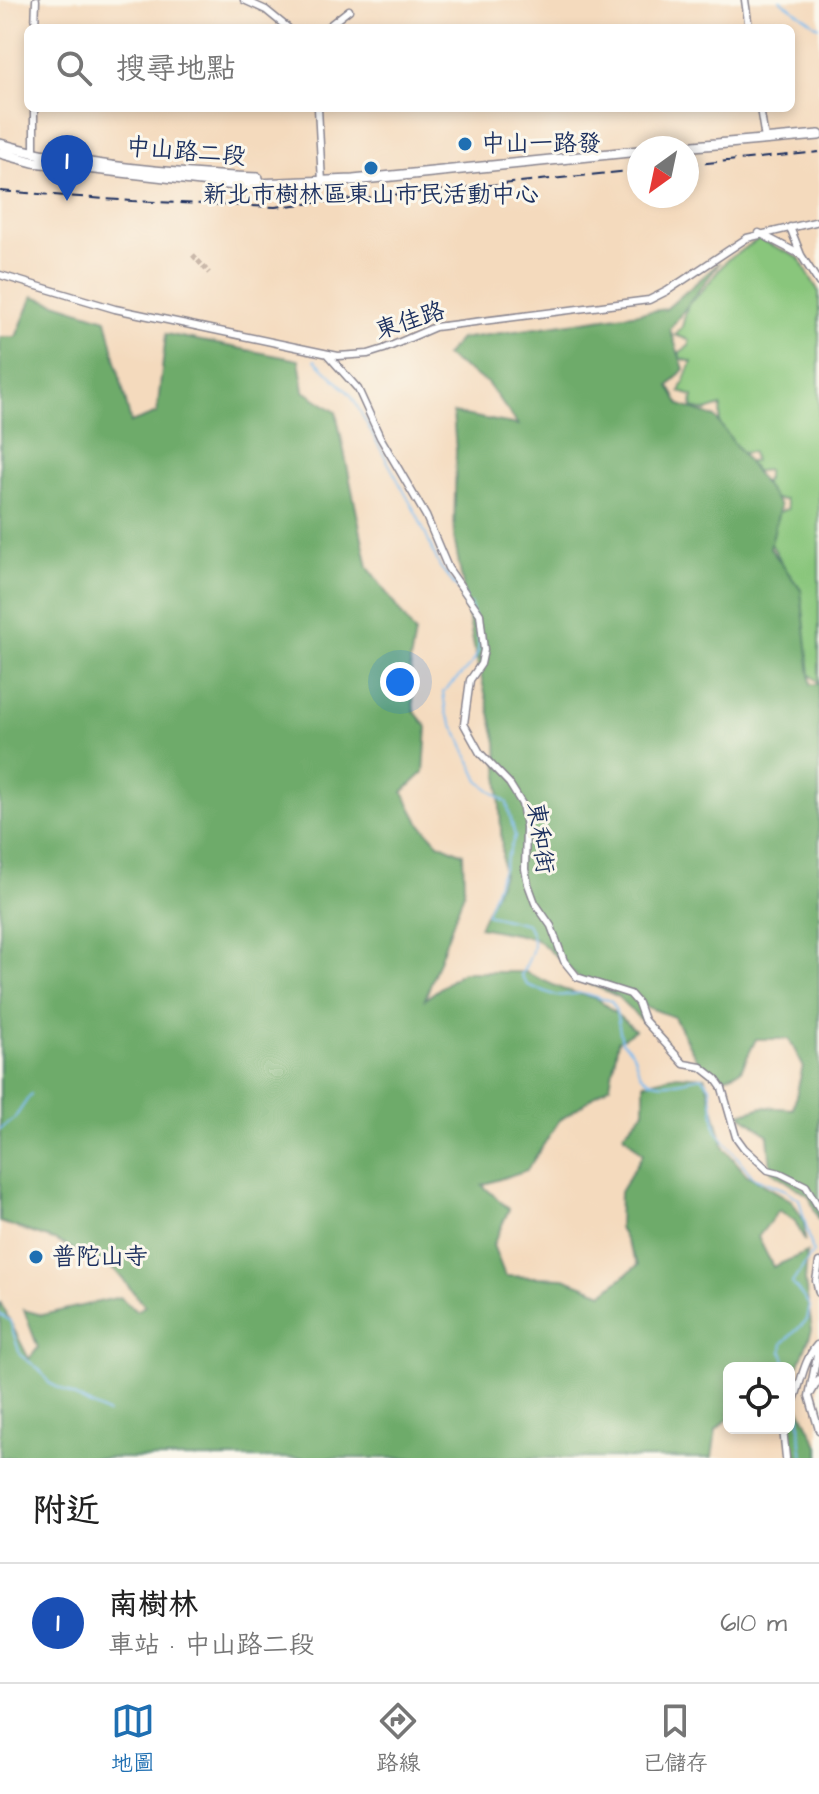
<!DOCTYPE html>
<html lang="zh-TW">
<meta charset="utf-8">
<style>
body{margin:0;font-family:"Architects Daughter","LXGW WenKai TC",sans-serif;background:#f6f6f6;color:#222}
.controls{position:absolute;right:24px;bottom:24px;display:grid;overflow:hidden;border-radius:12px;box-shadow:0 4px 12px #0003}
.controls button{width:72px;height:72px;display:grid;place-items:center;padding:0;border:0;border-bottom:2px solid #e0e0e0;background:#fff;color:#222;font:40px sans-serif}
.compass{position:absolute;left:627px;top:136px;width:72px;height:72px;border-radius:50%;background:#fff;box-shadow:0 4px 12px #0003;rotate:213deg}
.you{position:absolute;left:400px;top:682px;width:28px;height:28px;margin:-20px;border:6px solid #fff;border-radius:50%;background:#1a73e8;box-shadow:0 0 0 12px #1a73e833}
.badge{display:grid;place-items:center;width:52px;height:52px;border-radius:50%;background:#1f6fb2;color:#fff;font-size:26px;font-weight:700}
.pin{position:absolute;translate:-50% -66px;filter:drop-shadow(0 2px 4px #0008)}
.pin::after{content:'';position:absolute;top:42px;width:28px;height:24px;background:inherit;clip-path:polygon(0 0,100% 0,50% 100%)}
.list{margin:0;padding:0;list-style:none}
h2{display:flex;justify-content:space-between;align-items:center;height:104px;margin:0;padding:0 32px;font-size:34px}
h2 small{font-size:26px;font-weight:400;color:#767676}
.list li{display:grid;grid-template-columns:52px 1fr auto;gap:24px;align-items:center;box-sizing:border-box;height:120px;padding:0 32px;border-top:2px solid #e0e0e0}
.list b{display:block;font-size:30px;white-space:nowrap}
.list p{margin:0;font-size:26px;white-space:nowrap;color:#767676}
.list em{font-size:26px;font-style:normal;color:#767676}
.icon{flex:none;width:44px;height:44px;fill:none;stroke:currentColor;stroke-width:2;stroke-linecap:round;stroke-linejoin:round}
.map{position:relative;flex:none;width:819px;height:1458px;overflow:hidden}
.search{position:absolute;background:#fff;box-shadow:0 4px 12px #0003;left:24px;right:24px;top:24px;height:88px;display:flex;align-items:center;gap:20px;box-sizing:border-box;padding:0 28px;border-radius:12px;color:#767676;font-size:30px}
.sheet{height:224px;background:#fff}
nav{display:flex;justify-content:space-around;align-items:center;box-sizing:border-box;height:112px;border-top:2px solid #e0e0e0;background:#fff;font-size:22px;color:#767676}
nav a{display:grid;justify-items:center;gap:4px}
nav .on{color:#1f6fb2}
.map>svg:first-child{display:block}
</style>
<div class="map">
<svg width="819" height="1458" viewBox="0 0 819 1458">
<rect width="100%" height="100%" fill="#fbf7ec"/>
<filter id="ink" filterUnits="userSpaceOnUse"><feTurbulence type="fractalNoise" baseFrequency=".0125" numOctaves="2"/><feDisplacementMap in="SourceGraphic" scale="16" xChannelSelector="R" yChannelSelector="G"/><feConvolveMatrix kernelMatrix="1 2 1 2 8 2 1 2 1" color-interpolation-filters="sRGB"/></filter>
<filter id="wash" filterUnits="userSpaceOnUse"><feTurbulence type="fractalNoise" baseFrequency=".006" numOctaves="4" result="noise"/><feDisplacementMap in="SourceGraphic" scale="32" xChannelSelector="R" yChannelSelector="G"/><feGaussianBlur stdDeviation="1.8" result="paint"/><feColorMatrix in="noise" values="0 0 0 0 0 0 0 0 0 0 0 0 0 0 0 0 0 1.4 0 .05"/><feComposite in="paint" operator="in"/></filter>
<g filter="url(#wash)">
<rect width="100%" height="100%" fill="#f4dabd"/>
<path fill="#89c67b" stroke="#527a6c" stroke-width="2" d="M759,239L799,258L819,292V682L796,663C791,621 795,566 763,535L767,516L788,509L785,500L771,499L760,486L767,478V470L751,472L737,465L754,461L752,452L741,453L719,430L721,406L706,411L692,408L693,396L680,392L692,362L679,358L680,352L689,346V340L675,335L682,327L688,304L702,291L727,260Z"/>
<path fill="#6eab6b" stroke="#446d64" stroke-width="2" d="M720,262L670,329L684,369L669,386L680,405L715,417L780,506L770,548L801,590L811,684H819V1221L809,1196L771,1171L768,1135L740,1114L763,1107L793,1109L803,1066L789,1039H756L741,1070L720,1080L698,1062L674,1017L642,1005L641,1013L666,1041L641,1020L617,996L579,979L563,962L535,938L479,927L503,875L497,742L474,647L454,537L456,451L453,413L518,425L487,383L445,356L460,339L666,309Z
M33,296L106,319L131,423L157,413L166,334L299,360L304,391L336,412L368,567L415,633L410,662L414,711L427,727L424,772L403,792L419,822L438,843L463,854L464,892L425,999L462,972H525L562,989L598,999L635,1030L618,1041L610,1085L559,1121L527,1170L482,1185L509,1209L493,1245L505,1276L564,1278L603,1293L638,1265L619,1228L620,1192L643,1154L623,1134L644,1111V1083L677,1075L705,1077L724,1148L746,1174L792,1201L804,1221L805,1241L795,1221L779,1210L758,1237L773,1267L807,1252L805,1282L812,1330L789,1391V1368H729V1418L716,1430L712,1458H0V1302L29,1359L38,1348L24,1310L42,1315L120,1297L136,1311L145,1306L115,1270L57,1241L0,1222V337H16Z
M796,1401L819,1447V1458H798L788,1435Z"/>
<g fill="none" stroke-linecap="round" stroke-linejoin="round">
<path stroke="#7cbcf0" stroke-width="2" d="M780,0L819,27
M315,360L351,395L417,515L440,567L466,599
M470,604C487,657 481,655 443,692L446,713L458,734L479,781L507,803L515,836L486,914L527,924C539,944 531,956 521,975L527,985L557,996L582,993L611,1001L616,1011L622,1042C640,1056 632,1061 641,1074C656,1092 685,1079 702,1077L710,1086L716,1130L753,1177L786,1190L799,1199L813,1252L792,1283L810,1306L807,1320L783,1343L782,1351L787,1368
M0,1129L14,1119L31,1094
M0,1314L10,1321L20,1355L39,1369L49,1383L108,1414
M792,1408L799,1413C802,1429 798,1443 804,1458"/>
</g>
</g>
<g filter="url(#ink)">
<g fill="none" stroke-linecap="round" stroke-linejoin="round">
<path stroke="#c9b8aa" stroke-width="5" stroke-dasharray="5 2.5" stroke-linecap="butt" d="M193,255L209,273"/>
<defs>
<path id="minor" d="M244,0L266,10L288,28
M745,0L749,28
M35,28L36,0
M326,28L349,10
M318,108L322,182
M760,108L765,139
M34,154V108
M790,227L801,255L819,283
M759,233L801,255
M0,275L115,309L338,356L368,354L384,349L435,327L649,300L667,291L747,238L819,221
M327,354L358,389L380,437L426,516L448,568L480,614L484,650L481,664L470,680L464,724L480,753L509,783L522,804L526,827L525,869L528,884L535,903L551,926L564,961L577,977L630,994L638,1003L644,1020L684,1064L701,1067L715,1078L722,1088L736,1137L744,1148L768,1170L780,1173L806,1186L819,1208
M819,1262L816,1281L819,1293
M819,1345L809,1396L819,1430
M811,1393L819,1379
M789,1412C801,1389 801,1364 817,1345
M783,1428L786,1458"/>
<path id="secondary" d="M0,144C83,167 173,174 258,178
M671,148L819,135
M0,153L33,162L236,185L353,180L639,151"/>
</defs>
<use href="#minor" stroke="#88848e" stroke-width="9"/>
<use href="#secondary" stroke="#88848e" stroke-width="12"/>
<use href="#minor" stroke="#fff" stroke-width="6"/>
<use href="#secondary" stroke="#fff" stroke-width="9"/>
<path stroke="#1b2f5e" stroke-width="2" stroke-dasharray="12 6" stroke-linecap="butt" d="M687,165L819,152
M0,191L132,201L275,207L639,170"/>
</g>
</g>
<g fill="#1f6fb2" stroke="#fbf7ec" stroke-width="3">
<circle cx="465" cy="144" r="8"/>
<circle cx="371" cy="168" r="8"/>
<circle cx="36" cy="1257" r="8"/>
</g>
<g text-anchor="middle" dominant-baseline="central" stroke-width="6" stroke-linejoin="round" paint-order="stroke">
<g font-size="24" fill="#1b2f5e" stroke="#fbf7ec" text-anchor="start">
<text x="481" y="144">中山一路發</text>
<text x="371" y="195" text-anchor="middle">新北市樹林區東山市民活動中心</text>
<text x="52" y="1257">普陀山寺</text>
</g>
<g font-size="24" fill="#1b2f5e" stroke="#fbf7ec">
<text transform="translate(186 152) rotate(5)">中山路二段</text>
<text transform="translate(410 321) rotate(-18)">東佳路</text>
<text transform="translate(540 838) rotate(82)">東和街</text>
</g>
</g>
</svg>
<div class="controls">
<button><svg class="icon" aria-label="locate" viewBox="0 0 24 24"><circle cx="12" cy="12" r="6"/><path d="M12 2v4M12 18v4M2 12h4M18 12h4"/></svg></button>
</div>
<svg class="compass" viewBox="-18 -18 36 36"><path d="M0-13l5 13h-10z" fill="#e53935"/><path d="M0 13l5-13h-10z" fill="#767676"/></svg>
<div class="you"></div>
<div class="pin badge" style="left:67px;top:201px;background:#1a4fb4">1</div>
<div class="search"><svg class="icon" aria-label="search" viewBox="0 0 24 24"><circle cx="10" cy="10" r="6"/><path d="M15 15l6 6"/></svg>搜尋地點</div>
</div>
<section class="sheet">
<h2>附近<small></small></h2>
<ul class="list">
<li><span class="badge" style="background:#1a4fb4">1</span><div><b>南樹林</b><p>車站 · 中山路二段</p></div><em>610 m</em></li>
</ul>
</section>
<nav>
<a class="on"><svg class="icon" aria-label="map" viewBox="0 0 24 24"><path d="M3 6l6-2 6 2 6-2v14l-6 2-6-2-6 2zM9 4v14M15 6v14"/></svg>地圖</a>
<a><svg class="icon" aria-label="directions" viewBox="0 0 24 24"><path d="M12 3l9 9-9 9-9-9zM9 14v-3h6M13 9l2 2-2 2"/></svg>路線</a>
<a><svg class="icon" aria-label="saved" viewBox="0 0 24 24"><path d="M7 4h10v16l-5-4-5 4z"/></svg>已儲存</a>
</nav>
